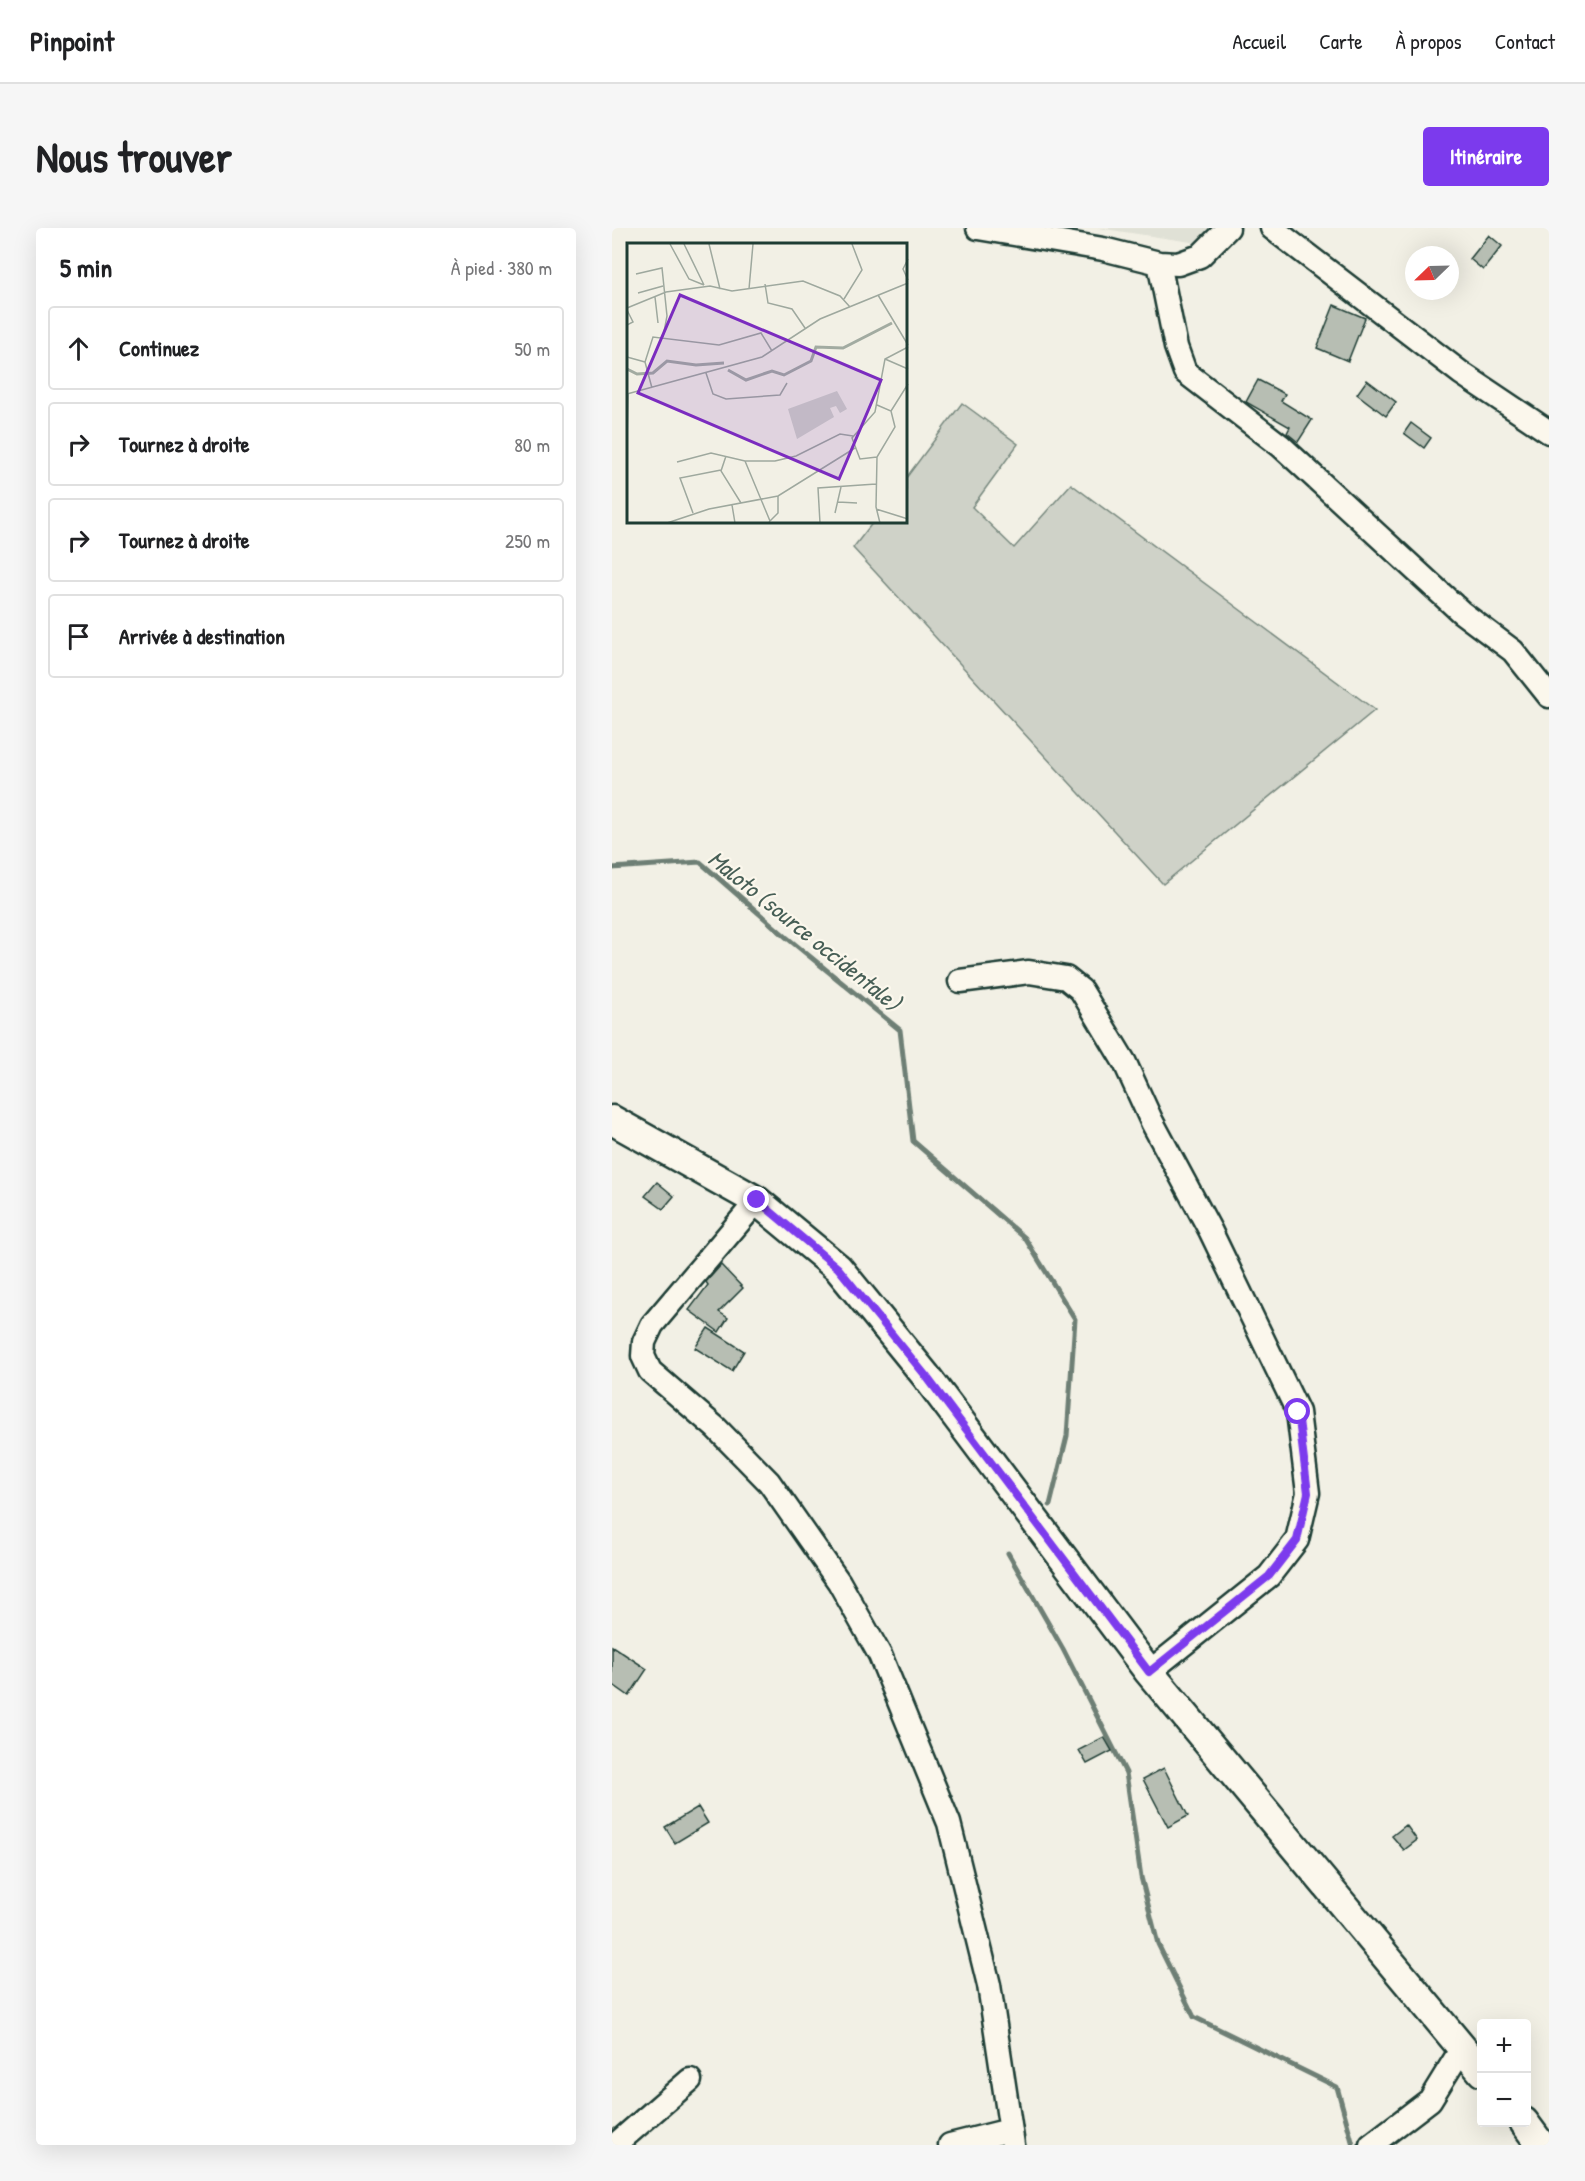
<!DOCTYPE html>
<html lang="fr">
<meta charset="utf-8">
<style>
body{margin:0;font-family:"Patrick Hand",sans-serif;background:#f6f6f6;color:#202124}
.controls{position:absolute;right:18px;bottom:18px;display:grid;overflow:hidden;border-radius:6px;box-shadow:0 6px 24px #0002}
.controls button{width:54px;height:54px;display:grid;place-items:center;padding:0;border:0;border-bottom:2px solid #e0e0e0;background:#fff;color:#202124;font:30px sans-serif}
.compass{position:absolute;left:793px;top:18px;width:54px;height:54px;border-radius:50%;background:#fff;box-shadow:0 6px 24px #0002;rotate:247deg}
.stop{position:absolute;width:18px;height:18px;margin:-14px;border:4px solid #7c3aed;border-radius:50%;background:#fff}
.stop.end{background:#7c3aed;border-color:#fff;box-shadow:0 2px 6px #0008}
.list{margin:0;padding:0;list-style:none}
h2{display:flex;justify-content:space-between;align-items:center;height:78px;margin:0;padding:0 24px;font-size:26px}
h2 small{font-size:20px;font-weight:400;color:#757577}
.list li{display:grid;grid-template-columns:39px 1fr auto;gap:18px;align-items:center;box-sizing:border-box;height:84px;margin:0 12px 12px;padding:0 12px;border:2px solid #e0e0e0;border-radius:6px}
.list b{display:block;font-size:22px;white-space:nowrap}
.list em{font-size:20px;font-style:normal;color:#757577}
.icon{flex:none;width:33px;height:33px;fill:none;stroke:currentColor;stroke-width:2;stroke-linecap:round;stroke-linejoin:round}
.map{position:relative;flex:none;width:937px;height:1917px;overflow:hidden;border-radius:6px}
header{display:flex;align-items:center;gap:36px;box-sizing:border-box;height:84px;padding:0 30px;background:#fff;border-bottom:2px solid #e0e0e0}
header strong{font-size:28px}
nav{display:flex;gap:33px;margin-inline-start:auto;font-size:21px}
.intro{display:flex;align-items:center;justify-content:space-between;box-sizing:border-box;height:144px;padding:0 36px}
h1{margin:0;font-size:42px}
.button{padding:15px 27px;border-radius:6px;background:#7c3aed;color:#fff;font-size:21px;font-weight:700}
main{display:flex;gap:36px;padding:0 36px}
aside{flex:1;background:#fff;border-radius:6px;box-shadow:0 6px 24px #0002}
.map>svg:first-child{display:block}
</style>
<header>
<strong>Pinpoint</strong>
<nav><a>Accueil</a><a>Carte</a><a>À propos</a><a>Contact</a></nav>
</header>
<div class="intro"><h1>Nous trouver</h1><a class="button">Itinéraire</a></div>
<main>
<aside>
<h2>5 min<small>À pied · 380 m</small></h2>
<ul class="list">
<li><svg class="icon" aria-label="ahead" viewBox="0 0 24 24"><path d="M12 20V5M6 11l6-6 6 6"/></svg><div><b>Continuez</b></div><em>50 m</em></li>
<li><svg class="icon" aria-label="right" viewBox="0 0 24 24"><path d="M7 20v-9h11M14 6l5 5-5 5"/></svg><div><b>Tournez à droite</b></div><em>80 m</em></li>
<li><svg class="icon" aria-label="right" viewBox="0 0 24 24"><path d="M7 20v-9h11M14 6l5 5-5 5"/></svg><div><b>Tournez à droite</b></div><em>250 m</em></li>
<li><svg class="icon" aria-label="arrive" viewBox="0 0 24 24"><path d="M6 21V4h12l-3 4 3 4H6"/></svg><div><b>Arrivée à destination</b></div></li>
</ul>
</aside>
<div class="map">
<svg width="937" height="1917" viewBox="0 0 937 1917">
<rect width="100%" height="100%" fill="#f2f0e5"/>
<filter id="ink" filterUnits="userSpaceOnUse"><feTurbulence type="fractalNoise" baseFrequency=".0167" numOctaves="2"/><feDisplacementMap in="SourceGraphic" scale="12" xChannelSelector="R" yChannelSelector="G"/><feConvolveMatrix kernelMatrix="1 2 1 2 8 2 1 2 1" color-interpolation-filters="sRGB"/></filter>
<g filter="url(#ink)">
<path fill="#e0e1d6" d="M486,0H616L599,17Z"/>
<path fill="#cfd2c8" stroke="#77887e" stroke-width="1.5" d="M350,175L406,216L360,279L402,320L459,256L763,482L551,656L241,320L261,294H294V250Z"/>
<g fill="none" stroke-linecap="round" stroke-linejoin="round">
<path stroke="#6e7f75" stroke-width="5" d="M0,640L88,634L174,709L288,802L301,913L413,1010L463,1091L455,1208L438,1277
M396,1325L451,1421L514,1545L529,1649L546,1716L582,1789L725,1859L741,1917"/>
</g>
<path fill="#b7beb3" stroke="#1f3d34" stroke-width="1.5" d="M877,7L890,18L871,42L858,31Z
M722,77L753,90L736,133L705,120Z
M646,152L673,166L669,173L700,192L686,214L675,205L678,199L634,174Z
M755,152L784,174L774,188L745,166Z
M799,195L819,210L812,220L792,205Z
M45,954L62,968L51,981L33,968Z
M109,1037L131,1060L107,1084L116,1090L107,1104L77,1082L96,1057L94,1054Z
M96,1100L132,1123L120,1143L83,1120Z
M0,1418L35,1441L17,1468L0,1456Z
M492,1509L500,1523L475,1536L467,1522Z
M552,1540L576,1588L556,1599L531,1551Z
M86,1579L96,1595L63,1615L53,1599Z
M794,1597L805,1612L792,1622L780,1608Z"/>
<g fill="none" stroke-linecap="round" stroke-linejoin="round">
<defs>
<path id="minor" d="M366,0L491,21L547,35L566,36L588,28L616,0
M660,0L849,145L937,204
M547,35L564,119L573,144L669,218L849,384L901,423L937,468
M348,753L417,744L454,750L469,762L513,835L540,894L598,1002L686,1184L696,1265L685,1312L657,1348L537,1444
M145,973L40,1097L32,1114L31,1128L38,1143L104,1200L157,1254L227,1354L268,1427L337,1595L377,1757L401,1917
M3,1917L78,1852
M338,1917L398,1902
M759,1917L818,1872L850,1820"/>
<path id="major" d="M0,892L145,973L226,1040L314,1148L537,1444L870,1844
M912,1894L929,1917"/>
</defs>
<use href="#minor" stroke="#1f3d34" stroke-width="27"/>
<use href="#major" stroke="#1f3d34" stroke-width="33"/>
<use href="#minor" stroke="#fbf7ec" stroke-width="22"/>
<use href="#major" stroke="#fbf7ec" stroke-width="28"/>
</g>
</g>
<g fill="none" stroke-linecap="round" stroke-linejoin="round" filter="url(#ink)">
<path stroke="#7c3aed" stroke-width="8" d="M145,972L226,1040L314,1148L537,1444L657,1348L685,1312L696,1265L686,1184"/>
</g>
<g text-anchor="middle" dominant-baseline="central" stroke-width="4.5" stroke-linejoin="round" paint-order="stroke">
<g font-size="24" font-style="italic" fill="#465e55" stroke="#fbf7ec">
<text transform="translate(193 702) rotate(39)">Maloto (source occidentale)</text>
</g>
</g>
<g transform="translate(15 15)">
<rect width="280" height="280" fill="#f2f0e5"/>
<path d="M210,148L220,166L213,170L209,163L203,165L207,174L170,196L161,166Z" fill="#cfd2c8"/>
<path fill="none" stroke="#a2aba1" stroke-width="3" d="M0,126L10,131L26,130L40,118L69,122L97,120M101,127L119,137L145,128L157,132L184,118L189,104L216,105L265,80"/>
<path fill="none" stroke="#9ea89e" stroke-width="1.5" d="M43,1L62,36L77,42M57,1L77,42M82,1L93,46M281,16L276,26L281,37M9,31L35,25L40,73L36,94M138,41L141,60L165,66L178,85M122,46L126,1M11,50L36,43M251,52L281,102M28,54L31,80M217,56L235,27L225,1M0,65L39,49L83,43L105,48L176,38L213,53L223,64M0,67L6,79L0,82M0,114L18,119M258,116L281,126M79,130L86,151L99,156L153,152L160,140M25,145L18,119L26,94L92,102L134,90L145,108M0,151L135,114L193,76L281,40M250,162L264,168L268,184L250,214L249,264L253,280M264,168L281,141M0,198L1,151M99,213L94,228L114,260M250,214L233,216L225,195L248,169L258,116L281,104M118,218L143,278M50,219L84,210L118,218H148L169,213L213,191L226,193M211,259L230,260M105,262L108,280M249,266L281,276M66,270L53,235L94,227M208,270L214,244M142,279L151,270V253M40,280L82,266L151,253L228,205M193,280L191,245L249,241"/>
<path fill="#7b2cbf" fill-opacity="0.15" stroke="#7b2cbf" stroke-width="3" d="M53,52L254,137L212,236L11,150Z"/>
<rect width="280" height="280" fill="none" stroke="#1f3d34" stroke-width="3"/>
</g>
</svg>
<div class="controls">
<button>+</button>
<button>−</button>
</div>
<svg class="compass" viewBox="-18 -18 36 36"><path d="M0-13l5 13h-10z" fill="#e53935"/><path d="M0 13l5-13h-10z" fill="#757577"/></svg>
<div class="stop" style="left:686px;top:1184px"></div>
<div class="stop end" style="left:145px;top:972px"></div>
</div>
</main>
